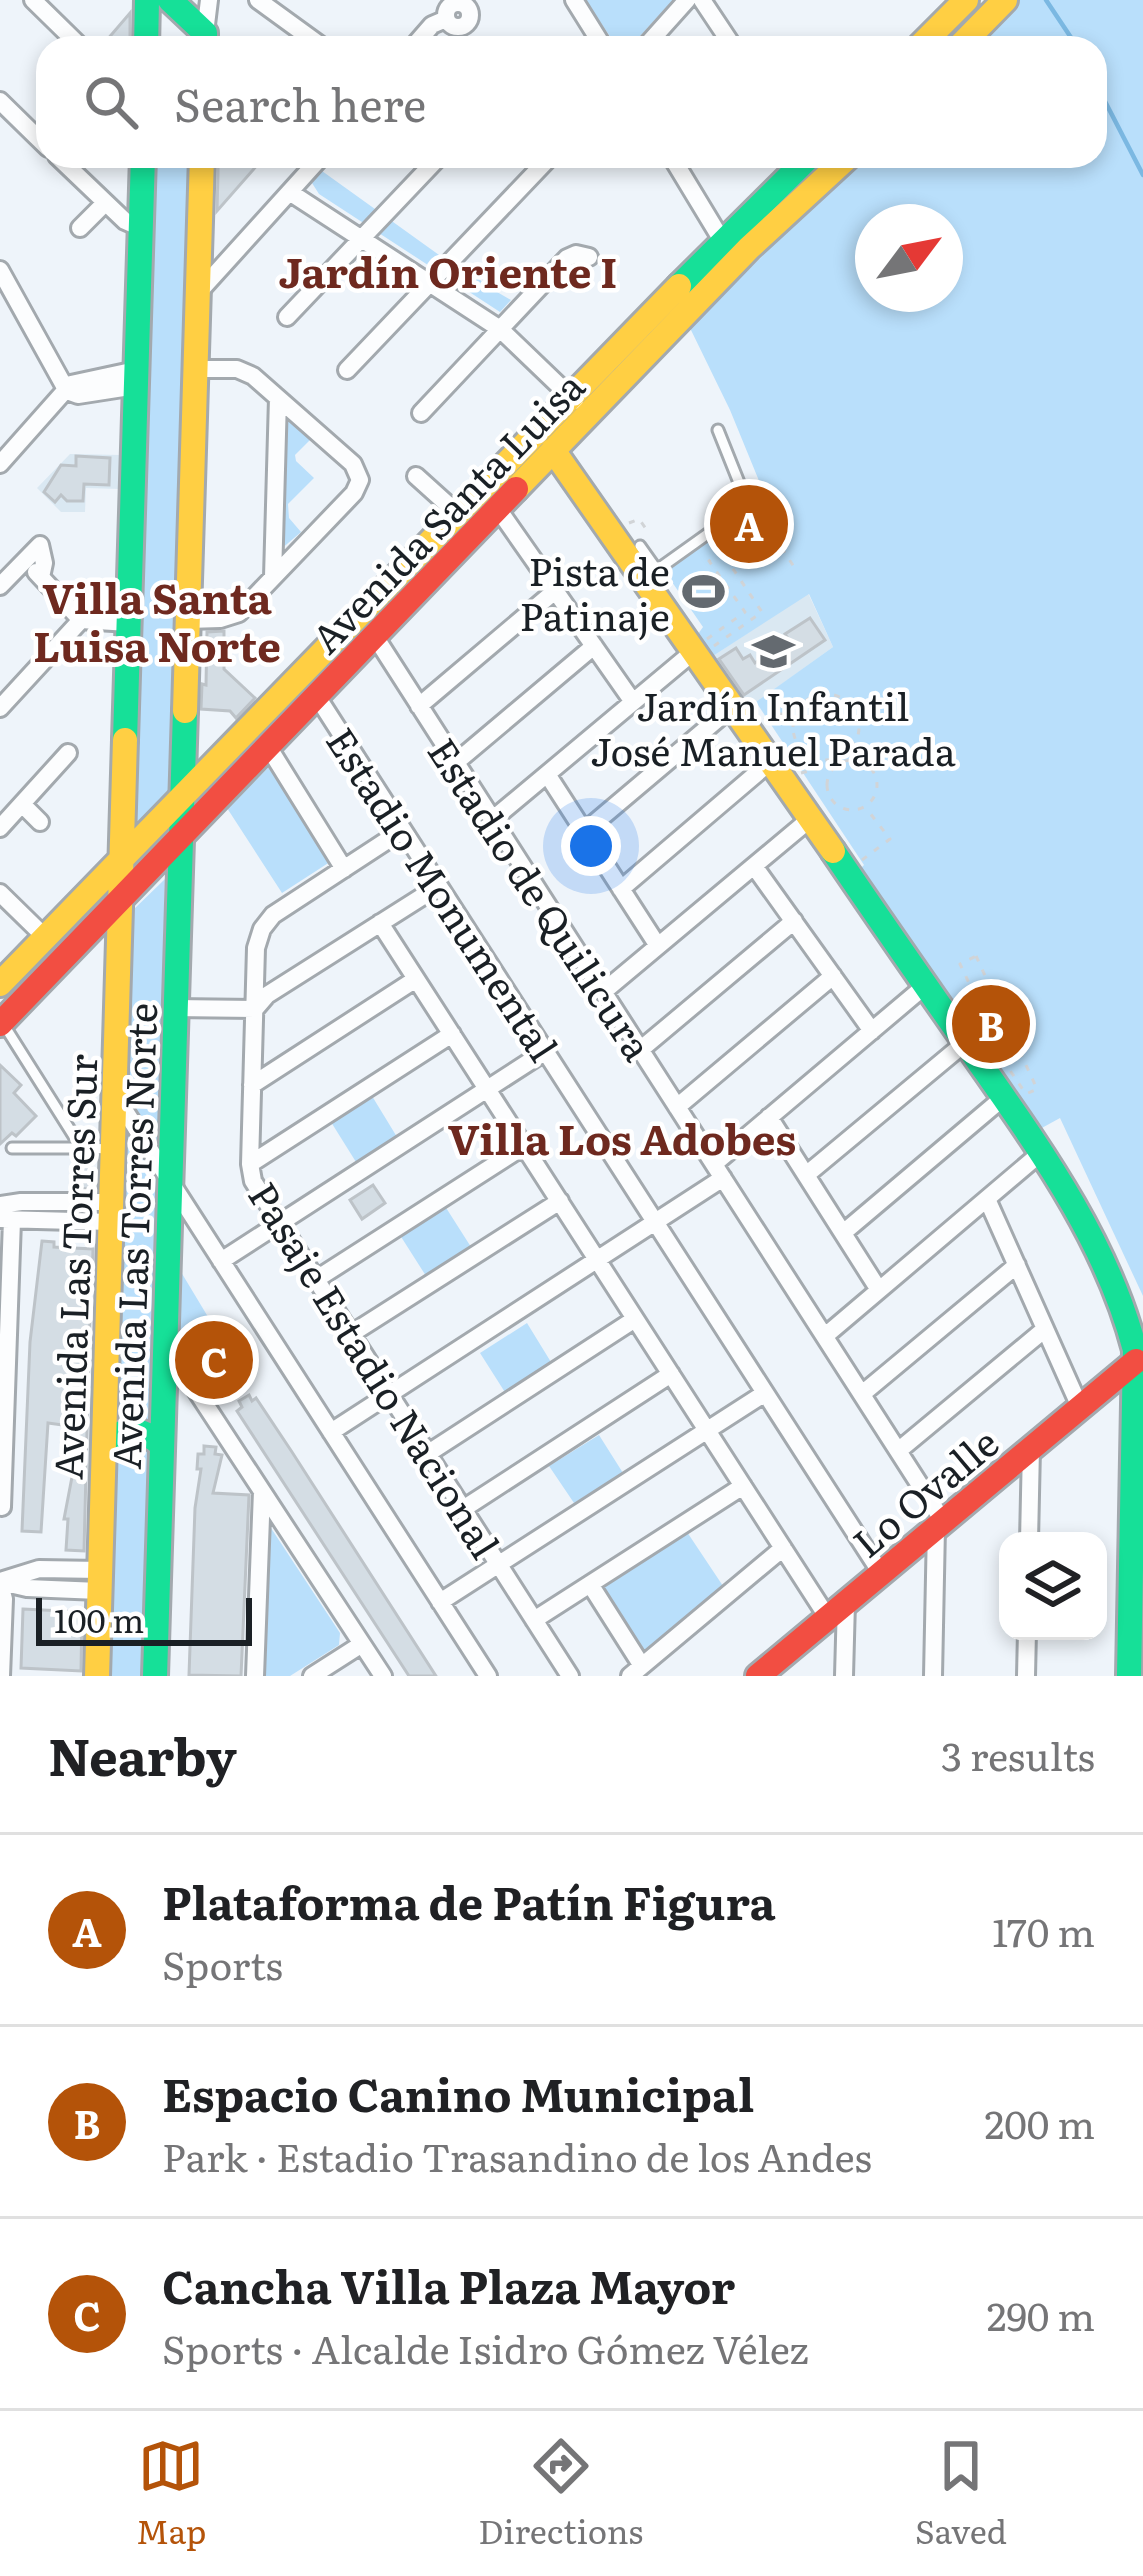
<!DOCTYPE html>
<meta charset="utf-8">
<style>
body{margin:0;font-family:Literata,serif;background:#f6f6f6;color:#202124}
.controls{position:absolute;right:36px;bottom:36px;display:grid;overflow:hidden;border-radius:24px;box-shadow:0 6px 18px #0003}
.controls button{width:108px;height:108px;display:grid;place-items:center;padding:0;border:0;border-bottom:3px solid #e0e0e0;background:#fff;color:#202124;font:60px sans-serif}
.compass{position:absolute;left:855px;top:204px;width:108px;height:108px;border-radius:50%;background:#fff;box-shadow:0 6px 18px #0003;rotate:58deg}
.scale{position:absolute;left:36px;bottom:30px;width:216px;box-sizing:border-box;padding-left:12px;border:6px solid #1a2025;border-top:0;font-size:33px;line-height:42px;white-space:nowrap;color:#1a2025;-webkit-text-stroke:9px #fff;paint-order:stroke}
.you{position:absolute;left:591px;top:846px;width:42px;height:42px;margin:-30px;border:9px solid #fff;border-radius:50%;background:#1a73e8;box-shadow:0 0 0 18px #1a73e833}
.badge{display:grid;place-items:center;width:78px;height:78px;border-radius:50%;background:#b45309;color:#fff;font-size:39px;font-weight:700}
.pin{position:absolute;translate:-50% -50%;border:6px solid #fff;box-shadow:0 3px 12px #0006}
.list{margin:0;padding:0;list-style:none}
h2{display:flex;justify-content:space-between;align-items:center;height:156px;margin:0;padding:0 48px;font-size:51px}
h2 small{font-size:39px;font-weight:400;color:#757577}
.list li{display:grid;grid-template-columns:78px 1fr auto;gap:36px;align-items:center;box-sizing:border-box;height:192px;padding:0 48px;border-top:3px solid #e0e0e0}
.list b{display:block;font-size:45px;white-space:nowrap}
.list p{margin:0;font-size:39px;white-space:nowrap;color:#757577}
.list em{font-size:39px;font-style:normal;color:#757577}
.icon{flex:none;width:66px;height:66px;fill:none;stroke:currentColor;stroke-width:2;stroke-linecap:round;stroke-linejoin:round}
.map{position:relative;flex:none;width:1143px;height:1676px;overflow:hidden}
.search{position:absolute;background:#fff;box-shadow:0 6px 18px #0003;left:36px;right:36px;top:36px;height:132px;display:flex;align-items:center;gap:30px;box-sizing:border-box;padding:0 42px;border-radius:36px;color:#757577;font-size:45px}
.sheet{height:732px;background:#fff}
nav{display:flex;justify-content:space-around;align-items:center;box-sizing:border-box;height:168px;border-top:3px solid #e0e0e0;background:#fff;font-size:33px;color:#757577}
nav a{display:grid;justify-items:center;gap:6px}
nav .on{color:#b45309}
.map>svg:first-child{display:block}
</style>
<div class="map">
<svg width="1143" height="1676" viewBox="0 0 1143 1676">
<rect width="100%" height="100%" fill="#eef4fa"/>
<path fill="#dae8f2" d="M70,454L121,455L120,489L86,488L85,512H61L37,488Z
M808,593L833,647L749,708L713,656Z"/>
<path fill="#b9dffb" fill-rule="evenodd" d="M585,0H673L629,48H618Z
M1012,0H1143V1296L1060,1118L1040,1129L860,869L864,865L756,702L833,647L809,594L713,656L698,634L703,627L663,569L766,498L730,410L690,328L863,156H1095V48H964ZM873,222H945V294H873Z
M152,156H193L178,653L168,794L130,831Z
M322,171L453,265L460,259L485,285L511,300L500,312L319,194L312,183Z
M284,410L312,438L295,455L296,461L314,478L288,504L289,518L301,532L280,550Z
M273,763L333,860L282,893L227,808Z
M165,879L146,1676H103L131,912Z
M372,1096L397,1137L356,1162L331,1122Z
M443,1203L471,1247L426,1276L398,1232Z
M181,1272L246,1380L220,1397L178,1336Z
M527,1323L554,1367L508,1397L480,1353Z
M599,1435L623,1473L574,1503L549,1466Z
M267,1522L340,1633L339,1645L290,1676H265Z
M685,1529L725,1589L642,1653L599,1583Z"/>
<g fill="none" stroke-linecap="round" stroke-linejoin="round">
<path stroke="#7bb8e2" stroke-width="4.5" d="M1046,0L1078,48
M1095,82L1143,175"/>
</g>
<path fill="#d4dde4" stroke="#bdc3c8" stroke-width="3" d="M130,13V48H100Z
M218,163H259L217,211L218,173Z
M76,456L110,458L109,485L84,484L83,501H67L61,495L55,502L44,492L61,465L76,466Z
M810,618L825,640L744,695L719,659L736,648L743,659L750,655L755,663L789,640L785,634Z
M224,631V669L255,698L236,718L230,711L201,709L202,684L206,685L207,632Z
M0,1065L21,1085L14,1093L36,1116L16,1136L12,1133L0,1144Z
M74,1157H91L90,1189L74,1188Z
M373,1185L385,1203L362,1219L350,1200Z
M42,1241L54,1242V1247L93,1249L92,1292L87,1291L85,1315L90,1316L84,1551L66,1550L68,1519H64L72,1477L70,1426L48,1423L41,1532L22,1531L30,1342Z
M249,1395L252,1401L256,1398L292,1452L436,1676H409L237,1411L242,1407L239,1401Z
M204,1446L216,1447L215,1454L222,1455L213,1493L249,1495L241,1676L189,1675L195,1508L201,1469H197L198,1454H204Z
M23,1609L82,1612L81,1671L21,1668Z"/>
<g fill="none" stroke-linecap="round" stroke-linejoin="round">
<defs>
<path id="lane" d="M640,546L657,570
M643,580L748,505L718,430
M2,1022L77,1141L86,1148L109,1149
M12,1148H84"/>
<path id="street" d="M33,0L82,48
M258,0L324,48
M574,0L604,48
M702,0L734,48
M446 15a12 12 0 1 1 24 0a12 12 0 1 1-24 0Z
M205,33L209,0
M412,48L432,25L446,19
M644,48L687,0
M0,101L48,148
M57,156L125,221L141,228
M671,156L723,242
M291,193L500,329L575,401
M80,228L105,203
M0,270L67,391
M198,293L322,156
M287,317L440,156
M347,370L551,156
M67,391L78,395L136,386
M421,413L567,258L576,254L589,257
M0,464L71,384L136,370
M416,476L457,513
M498,509L633,702
M36,572L81,620
M273,577L278,398
M0,586L40,545L44,563L41,577
M81,620L129,623
M188,620L220,619L239,613L354,493L360,480L353,464L253,376L237,369H195
M376,638L943,1521
M318,698L881,1573
M419,706L555,591
M0,708L81,620
M269,748L344,869
M455,763L594,646
M547,774L658,946
M22,804L40,822
M492,820L693,652
M0,828L68,753
M403,830L273,915L262,929L256,948L250,1164L253,1181L570,1676
M584,832L732,707
M754,866L872,1031
M621,889L770,762
M0,893L46,938
M380,923L828,1618
M603,992L810,819
M174,1008L255,1009L267,995L439,886
M640,1050L794,921
M252,1085L416,979
M116,1097L488,1676
M677,1107L833,976
M769,1117L879,1290
M250,1164L452,1034
M714,1164L926,985
M806,1175L966,1042
M987,1199L1080,1407
M0,1205L21,1202H112
M0,1219L111,1222
M843,1233L1004,1097
M221,1261L546,1051
M315,1280L524,1146
M351,1334L560,1201
M825,1336L1042,1152
M165,1343L383,1676
M862,1394L1017,1265
M331,1432L723,1178
M898,1451L1045,1329
M427,1454L635,1319
M2,1507L12,1220
M463,1509L671,1374
M1029,1541L1031,1448
M0,1581L39,1569L100,1570
M1,1582L27,1588L99,1591
M0,1584L4,1599L1,1676
M590,1584L642,1666
M440,1602L765,1393
M534,1620L743,1486
M255,1676L262,1491
M312,1676L362,1644
M630,1676L783,1548
M844,1676L846,1602
M933,1676L936,1527
M1026,1676L1027,1631"/>
<path id="fast" d="M170,0L205,33V48
M146,48L147,0
M679,286L810,156
M125,740L143,156
M833,851C881,922 930,992 979,1062C1042,1152 1107,1242 1135,1350L1129,1676
M104,1444C125,1426 141,1427 162,1445
M155,1676L185,711"/>
<path id="slow" d="M918,48L966,0
M958,48L1005,0
M553,450L833,851
M516,489L749,248L849,156
M185,711L202,156
M0,984L679,286
M97,1676L125,740"/>
<path id="jam" d="M0,1024L516,489
M758,1676L1136,1361"/>
</defs>
<use href="#lane" stroke="#a3a9ae" stroke-width="15"/>
<use href="#street" stroke="#a3a9ae" stroke-width="22"/>
<use href="#fast" stroke="#a3a9ae" stroke-width="30"/>
<use href="#slow" stroke="#a3a9ae" stroke-width="30"/>
<use href="#jam" stroke="#a3a9ae" stroke-width="30"/>
<path stroke="#d1d4d7" stroke-width="3" stroke-dasharray="6 9" stroke-linecap="butt" d="M629,523L639,519L649,533
M707,639L745,612L709,561L731,545
M714,646L762,612L727,560L770,530L796,570
M793 727a33 33 0 1 1 66 0a33 33 0 1 1-66 0Z
M764,720L774,714H794
M827 785a25 25 0 1 1 50 0a25 25 0 1 1-50 0Z
M801,773L828,766
M862,860L890,839L866,808
M976,956L1037,1089L1026,1094L1011,1072L960,964Z"/>
<use href="#lane" stroke="#fcfdfe" stroke-width="9"/>
<use href="#street" stroke="#fcfdfe" stroke-width="16"/>
<use href="#fast" stroke="#16e098" stroke-width="24"/>
<use href="#slow" stroke="#ffcf43" stroke-width="24"/>
<use href="#jam" stroke="#f24e42" stroke-width="24"/>
</g>
<defs>
<symbol id="stadium-bare" viewBox="-9 -9 18 18"><path d="M0-5a6.5 5 0 1 0 0 10a6.5 5 0 1 0 0-10ZM-3.5-1.8h7v3.6h-7Z" fill="#646a70" stroke="#fff" stroke-width="2.5" paint-order="stroke"/></symbol>
<symbol id="school-bare" viewBox="-9 -9 18 18"><path d="M0-5L7-2L0 1L-7-2ZM-4 1L0 2.5L4 1V4Q0 6-4 4Z" fill="#646a70" stroke="#fff" stroke-width="2.5" paint-order="stroke"/></symbol>
</defs>
<g fill-rule="evenodd">
<use href="#stadium-bare" x="674" y="562" width="59" height="59"/>
<use href="#school-bare" x="744" y="622" width="59" height="59"/>
</g>
<g text-anchor="middle" dominant-baseline="central" stroke-width="9" stroke-linejoin="round" paint-order="stroke">
<g font-size="39" fill="#1a2025" stroke="#fff">
<text transform="translate(446 511) rotate(-46)">Avenida Santa Luisa</text>
<text transform="translate(444 893) rotate(57)">Estadio Monumental</text>
<text transform="translate(542 898) rotate(57)">Estadio de Quilicura</text>
<text transform="translate(132 1236) rotate(-88)">Avenida Las Torres Norte</text>
<text transform="translate(73 1267) rotate(-88)">Avenida Las Torres Sur</text>
<text transform="translate(376 1369) rotate(58)">Pasaje Estadio Nacional</text>
<text transform="translate(924 1491) rotate(-40)">Lo Ovalle</text>
</g>
<g font-size="39" fill="#1a2025" stroke="#fff" text-anchor="end">
<text x="670" y="569">Pista de<tspan x="670" dy="45">Patinaje</tspan></text>
<text x="773" y="704" text-anchor="middle">Jardín Infantil<tspan x="773" dy="45">José Manuel Parada</tspan></text>
</g>
<g font-size="42" font-weight="bold" fill="#6e291f" stroke="#fff">
<text x="448" y="270">Jardín Oriente I</text>
<text x="157" y="596">Villa Santa<tspan x="157" dy="48">Luisa Norte</tspan></text>
<text x="622" y="1137">Villa Los Adobes</text>
</g>
</g>
</svg>
<div class="controls">
<button><svg class="icon" aria-label="layers" viewBox="0 0 24 24"><path d="M12 4l9 5-9 5-9-5zM3 14l9 5 9-5"/></svg></button>
</div>
<svg class="compass" viewBox="-18 -18 36 36"><path d="M0-13l5 13h-10z" fill="#e53935"/><path d="M0 13l5-13h-10z" fill="#757577"/></svg>
<div class="scale">100 m</div>
<div class="you"></div>
<div class="pin badge" style="left:749px;top:524px">A</div>
<div class="pin badge" style="left:991px;top:1024px">B</div>
<div class="pin badge" style="left:214px;top:1360px">C</div>
<div class="search"><svg class="icon" aria-label="search" viewBox="0 0 24 24"><circle cx="10" cy="10" r="6"/><path d="M15 15l6 6"/></svg>Search here</div>
</div>
<section class="sheet">
<h2>Nearby<small>3 results</small></h2>
<ul class="list">
<li><span class="badge">A</span><div><b>Plataforma de Patín Figura</b><p>Sports</p></div><em>170 m</em></li>
<li><span class="badge">B</span><div><b>Espacio Canino Municipal</b><p>Park · Estadio Trasandino de los Andes</p></div><em>200 m</em></li>
<li><span class="badge">C</span><div><b>Cancha Villa Plaza Mayor</b><p>Sports · Alcalde Isidro Gómez Vélez</p></div><em>290 m</em></li>
</ul>
</section>
<nav>
<a class="on"><svg class="icon" aria-label="map" viewBox="0 0 24 24"><path d="M3 6l6-2 6 2 6-2v14l-6 2-6-2-6 2zM9 4v14M15 6v14"/></svg>Map</a>
<a><svg class="icon" aria-label="directions" viewBox="0 0 24 24"><path d="M12 3l9 9-9 9-9-9zM9 14v-3h6M13 9l2 2-2 2"/></svg>Directions</a>
<a><svg class="icon" aria-label="saved" viewBox="0 0 24 24"><path d="M7 4h10v16l-5-4-5 4z"/></svg>Saved</a>
</nav>
